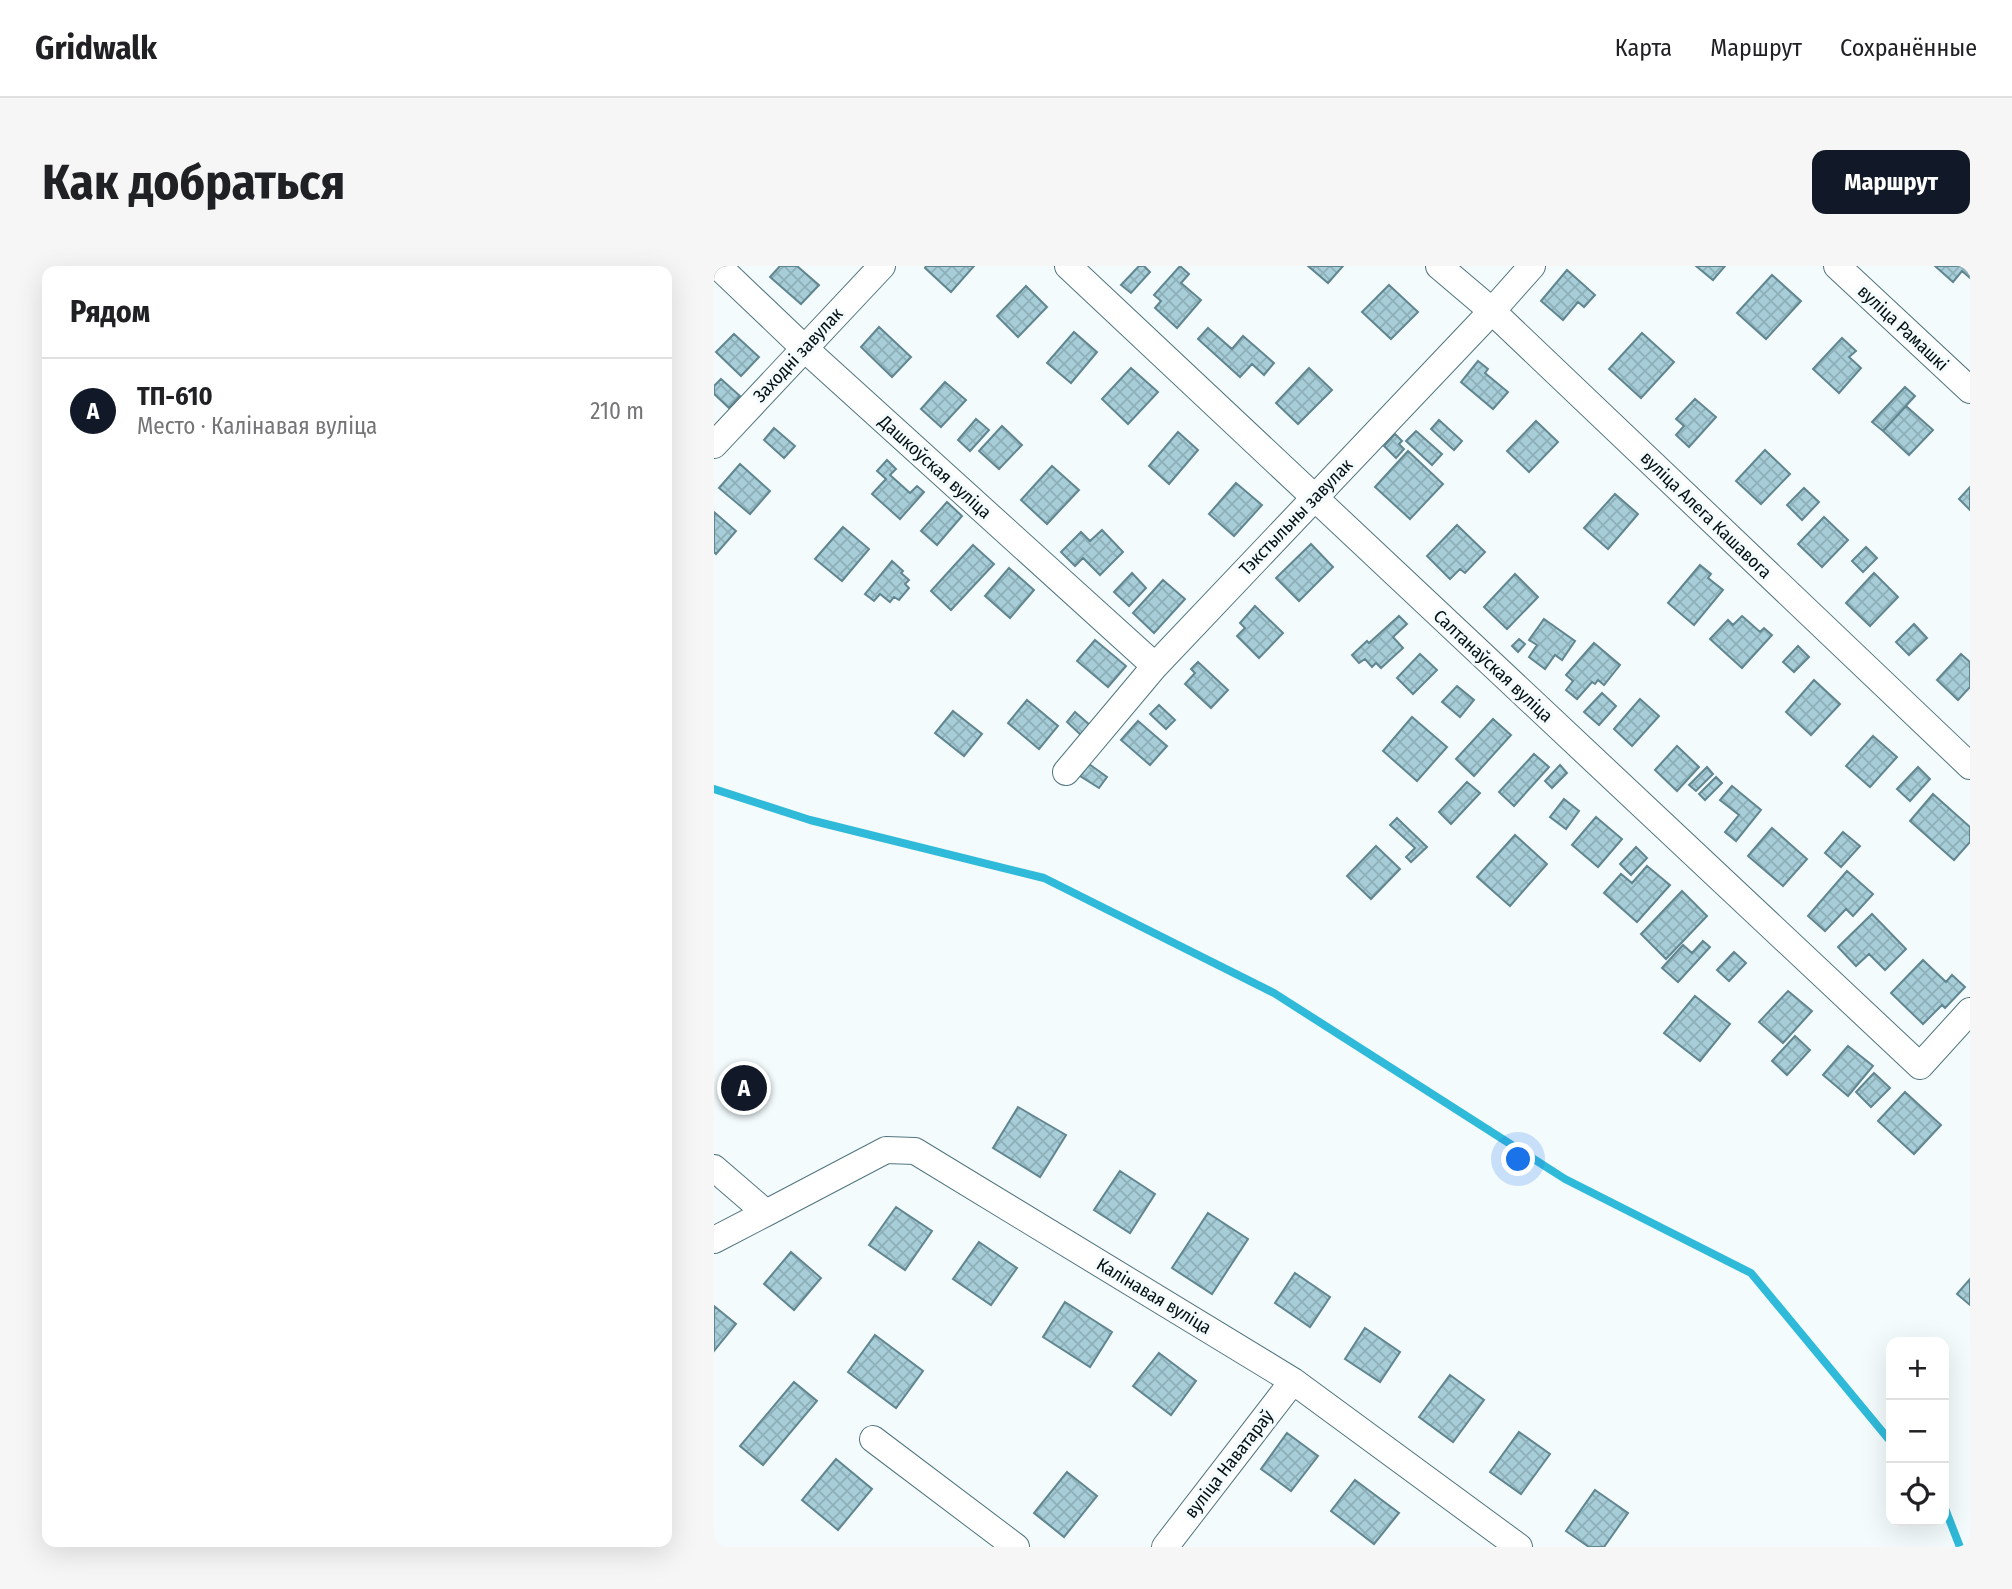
<!DOCTYPE html>
<html lang="ru">
<meta charset="utf-8">
<style>
body{margin:0;font-family:"Fira Sans Condensed",sans-serif;background:#f6f6f6;color:#202124}
.controls{position:absolute;right:21px;bottom:21px;display:grid;overflow:hidden;border-radius:14px;box-shadow:0 7px 28px #0002}
.controls button{width:63px;height:63px;display:grid;place-items:center;padding:0;border:0;border-bottom:2px solid #e0e0e0;background:#fff;color:#202124;font:35px sans-serif}
.you{position:absolute;left:805px;top:894px;width:24px;height:24px;margin:-18px;border:5px solid #fff;border-radius:50%;background:#1a73e8;box-shadow:0 0 0 10px #1a73e833}
.badge{display:grid;place-items:center;width:46px;height:46px;border-radius:50%;background:#111827;color:#fff;font-size:23px;font-weight:700}
.pin{position:absolute;translate:-50% -50%;border:4px solid #fff;box-shadow:0 2px 7px #0006}
.list{margin:0;padding:0;list-style:none}
h2{display:flex;justify-content:space-between;align-items:center;height:91px;margin:0;padding:0 28px;font-size:30px}
h2 small{font-size:23px;font-weight:400;color:#757577}
.list li{display:grid;grid-template-columns:46px 1fr auto;gap:21px;align-items:center;box-sizing:border-box;height:105px;padding:0 28px;border-top:2px solid #e0e0e0}
.list b{display:block;font-size:26px;white-space:nowrap}
.list p{margin:0;font-size:23px;white-space:nowrap;color:#757577}
.list em{font-size:23px;font-style:normal;color:#757577}
.icon{flex:none;width:38px;height:38px;fill:none;stroke:currentColor;stroke-width:2;stroke-linecap:round;stroke-linejoin:round}
.map{position:relative;flex:none;width:1256px;height:1281px;overflow:hidden;border-radius:14px}
header{display:flex;align-items:center;gap:42px;box-sizing:border-box;height:98px;padding:0 35px;background:#fff;border-bottom:2px solid #e0e0e0}
header strong{font-size:33px}
nav{display:flex;gap:38px;margin-inline-start:auto;font-size:24px}
.intro{display:flex;align-items:center;justify-content:space-between;box-sizing:border-box;height:168px;padding:0 42px}
h1{margin:0;font-size:49px}
.button{padding:18px 32px;border-radius:14px;background:#111827;color:#fff;font-size:24px;font-weight:700}
main{display:flex;gap:42px;padding:0 42px}
aside{flex:1;background:#fff;border-radius:14px;box-shadow:0 7px 28px #0002}
.map>svg:first-child{display:block}
</style>
<header>
<strong>Gridwalk</strong>
<nav><a>Карта</a><a>Маршрут</a><a>Сохранённые</a></nav>
</header>
<div class="intro"><h1>Как добраться</h1><a class="button">Маршрут</a></div>
<main>
<aside>
<h2>Рядом<small></small></h2>
<ul class="list">
<li><span class="badge">A</span><div><b>ТП-610</b><p>Место · Калінавая вуліца</p></div><em>210 m</em></li>
</ul>
</aside>
<div class="map">
<svg width="1256" height="1281" viewBox="0 0 1256 1281">
<defs>
<pattern id="building-cross-hatch" width="8" height="8" patternUnits="userSpaceOnUse" patternTransform="scale(1.75)"><rect width="8" height="8" fill="#a6cdd8"/><path d="M0 0l8 8M0 8l8-8" fill="none" stroke="#8dafb8"/></pattern>
</defs>
<rect width="100%" height="100%" fill="#f3fbfd"/>
<g fill="none" stroke-linecap="round" stroke-linejoin="round">
<path stroke="#2fbad9" stroke-width="8" d="M0,523L96,554L330,612L560,727L851,913L1037,1007L1177,1176
M1230,1240L1246,1281"/>
</g>
<path fill="url(#building-cross-hatch)" stroke="#618690" stroke-width="2" d="M66,0H83L105,19L87,38L56,11Z
M212,0H260L237,26L211,2Z
M425,0H430L436,6L417,27L407,19Z
M466,0L475,8L467,17L487,34L463,62L441,42L447,35L440,29Z
M594,0H629L614,17Z
M982,0H1011L999,14Z
M1221,0H1256V12L1248,5L1239,16Z
M853,4L881,29L870,41L864,36L849,54L827,35Z
M1058,9L1087,35L1052,73L1023,47Z
M675,19L704,46L677,73L648,46Z
M312,20L333,41L304,71L283,50Z
M165,61L197,91L178,111L147,81Z
M494,62L518,83L529,70L560,97L550,109L538,98L526,111L484,73Z
M360,66L383,86L357,117L333,97Z
M928,67L960,96L927,132L895,103Z
M20,68L45,91L27,110L2,86Z
M1128,72L1142,85L1135,91L1147,102L1125,127L1099,103Z
M764,95L774,103L771,107L794,126L779,143L747,116Z
M417,102L444,126L414,158L388,133Z
M595,102L618,124L584,158L562,137Z
M7,113L26,130L15,142L0,128V120Z
M231,116L252,134L227,161L207,143Z
M1191,121L1201,130L1169,165L1158,156Z
M981,133L1002,151L975,181L962,169L970,160L962,153Z
M1192,140L1219,164L1195,189L1169,165Z
M262,153L275,164L256,185L244,174Z
M725,154L748,175L740,184L717,163Z
M822,155L844,176L815,206L793,185Z
M288,160L308,179L285,203L265,185Z
M60,162L81,180L70,192L50,174Z
M702,165L728,188L718,199L692,175Z
M464,166L484,184L455,218L435,200Z
M681,168L688,175L685,178L690,183L682,192L670,180Z
M1051,184L1076,208L1047,238L1022,215Z
M694,185L729,218L696,253L661,221Z
M173,194L182,203L176,209L196,227L203,220L210,226L186,253L158,228L172,213L163,205Z
M26,198L56,225L36,248L5,222Z
M338,200L365,224L333,258L307,234Z
M522,217L548,239L520,270L495,248Z
M1256,221V244L1245,233Z
M1090,222L1105,236L1088,254L1073,239Z
M901,228L924,248L894,283L870,262Z
M233,236L248,250L223,279L207,265Z
M0,246L22,265L2,288L0,286Z
M1110,251L1134,274L1108,301L1084,278Z
M743,259L771,286L751,307L746,303L736,313L713,290Z
M129,261L155,283L128,315L101,293Z
M388,264L409,286L386,309L369,292L361,300L347,286L367,266L376,275Z
M597,278L619,301L585,335L562,312Z
M259,279L280,298L237,344L217,325Z
M1152,281L1163,292L1149,306L1138,295Z
M178,295L189,305L187,307L195,314L191,318L195,322L185,334L180,331L176,336L166,328L160,335L151,328Z
M986,299L997,308L994,312L1009,324L980,359L954,337Z
M295,302L320,324L296,352L271,330Z
M418,307L432,322L415,340L400,326Z
M1160,307L1184,331L1156,360L1132,337Z
M801,308L824,331L793,363L770,341Z
M449,314L471,333L440,367L419,347Z
M541,340L569,367L545,392L523,370L531,362L526,357Z
M685,350L693,358L679,371L689,382L667,402L662,397L658,401L651,393L645,397L638,389L653,375L655,377Z
M1028,350L1046,366L1050,362L1058,369L1028,402L996,373L1014,354L1019,359Z
M830,353L861,375L848,394L841,389L831,403L815,391L823,379L815,374Z
M1200,358L1213,372L1195,389L1182,376Z
M805,373L811,378L804,386L798,380Z
M381,374L412,400L394,421L363,395Z
M880,377L906,399L890,419L884,414L881,418L878,416L863,433L852,424L859,415L852,409Z
M1084,380L1095,391L1080,406L1069,396Z
M706,388L723,404L699,428L683,412Z
M1247,388L1256,396V421L1244,434L1223,414Z
M484,396L514,424L497,442L471,418L481,407L477,403Z
M1100,414L1126,438L1097,469L1072,446Z
M743,420L760,434L746,451L728,436Z
M888,427L902,440L885,459L870,446Z
M926,433L945,450L918,480L900,463Z
M313,434L344,460L325,483L294,457Z
M445,439L461,454L452,463L436,448Z
M239,445L268,468L250,490L221,467Z
M361,446L376,459L367,469L353,456Z
M698,451L733,481L703,515L669,485Z
M779,453L797,469L760,510L742,493Z
M424,455L453,480L436,499L407,474Z
M1159,470L1183,491L1156,521L1132,500Z
M963,480L985,501L963,525L941,504Z
M820,488L835,501L800,540L785,526Z
M375,498L393,511L385,522L366,510Z
M846,499L853,507L838,522L831,515Z
M993,501L999,508L982,525L975,519Z
M1204,501L1216,513L1196,535L1183,523Z
M1002,511L1008,517L991,534L985,528Z
M753,516L766,527L737,558L725,546Z
M1018,520L1047,544L1022,575L1011,566L1025,549L1006,534Z
M1219,528L1256,561V576L1240,594L1196,555Z
M850,533L865,545L852,563L836,551Z
M882,551L908,573L884,601L858,579Z
M683,552L713,581L697,596L692,591L701,582L676,559Z
M1058,562L1093,593L1069,620L1034,590Z
M1129,566L1146,580L1127,601L1111,587Z
M801,569L833,598L796,640L763,611Z
M662,580L686,603L657,633L633,610Z
M922,581L933,592L917,609L906,598Z
M933,600L956,619L923,656L890,627L907,608L918,617Z
M1133,605L1159,628L1139,650L1132,643L1111,665L1094,650Z
M968,625L993,650L952,693L927,668Z
M1158,648L1192,683L1171,704L1155,688L1142,700L1124,681Z
M989,675L996,681L964,716L948,702L969,679L978,687Z
M1020,686L1032,697L1015,715L1003,704Z
M1209,694L1232,716L1238,709L1251,721L1231,742L1228,739L1209,758L1177,727Z
M1074,725L1098,745L1069,777L1045,756Z
M981,730L1016,758L986,795L950,767Z
M1081,770L1096,784L1073,809L1058,795Z
M1134,780L1159,800L1134,830L1109,809Z
M38,803L49,831L23,841L12,813Z
M1160,807L1176,822L1157,841L1142,826Z
M1191,826L1227,859L1200,888L1164,855Z
M304,841L352,869L326,911L279,882Z
M406,905L441,928L416,967L380,944Z
M182,941L218,965L191,1004L155,979Z
M494,947L534,973L498,1028L458,1002Z
M265,976L303,1002L277,1039L239,1013Z
M77,986L107,1012L80,1044L50,1018Z
M581,1007L616,1031L596,1061L561,1037Z
M1256,1013V1039L1243,1028Z
M351,1036L398,1066L376,1101L329,1071Z
M0,1040L22,1058L0,1085Z
M651,1062L686,1086L666,1116L631,1093Z
M161,1069L209,1105L182,1142L134,1106Z
M445,1087L482,1115L457,1149L419,1120Z
M736,1109L770,1134L739,1176L705,1151Z
M80,1116L103,1135L49,1199L26,1180Z
M805,1166L836,1188L807,1228L776,1206Z
M573,1167L604,1190L577,1225L547,1203Z
M122,1193L158,1223L124,1264L88,1234Z
M353,1206L383,1230L350,1271L320,1247Z
M641,1214L685,1247L660,1278L617,1245Z
M881,1224L914,1247L890,1281H875L852,1265Z"/>
<g fill="none" stroke-linecap="round" stroke-linejoin="round">
<defs>
<path id="minor" d="M4,0L90,82L441,400
M354,0L1206,800L1256,745
M725,0L778,45L1256,500
M1123,0L1256,124
M0,179L168,0
M352,506L441,400L778,45L818,0
M0,902L52,947L172,884L201,885L579,1115L805,1281
M0,974L52,947
M159,1173L302,1281
M451,1281L579,1115"/>
</defs>
<use href="#minor" stroke="#51757f" stroke-width="28"/>
<use href="#minor" stroke="#fff" stroke-width="26"/>
</g>
<g text-anchor="middle" dominant-baseline="central" stroke-width="6" stroke-linejoin="round" paint-order="stroke">
<g font-size="18" fill="#030f13" stroke="#f3fbfd">
<text transform="translate(1189 62) rotate(43)">вуліца Рамашкі</text>
<text transform="translate(84 89) rotate(-47)">Заходні завулак</text>
<text transform="translate(221 201) rotate(42)">Дашкоўская вуліца</text>
<text transform="translate(992 249) rotate(44)">вуліца Алега Кашавога</text>
<text transform="translate(582 251) rotate(-46)">Тэкстыльны завулак</text>
<text transform="translate(779 400) rotate(43)">Салтанаўская вуліца</text>
<text transform="translate(440 1030) rotate(31)">Калінавая вуліца</text>
<text transform="translate(515 1198) rotate(-52)">вуліца Наватараў</text>
</g>
</g>
</svg>
<div class="controls">
<button>+</button>
<button>−</button>
<button><svg class="icon" aria-label="locate" viewBox="0 0 24 24"><circle cx="12" cy="12" r="6"/><path d="M12 2v4M12 18v4M2 12h4M18 12h4"/></svg></button>
</div>
<div class="you"></div>
<div class="pin badge" style="left:30px;top:822px">A</div>
</div>
</main>
